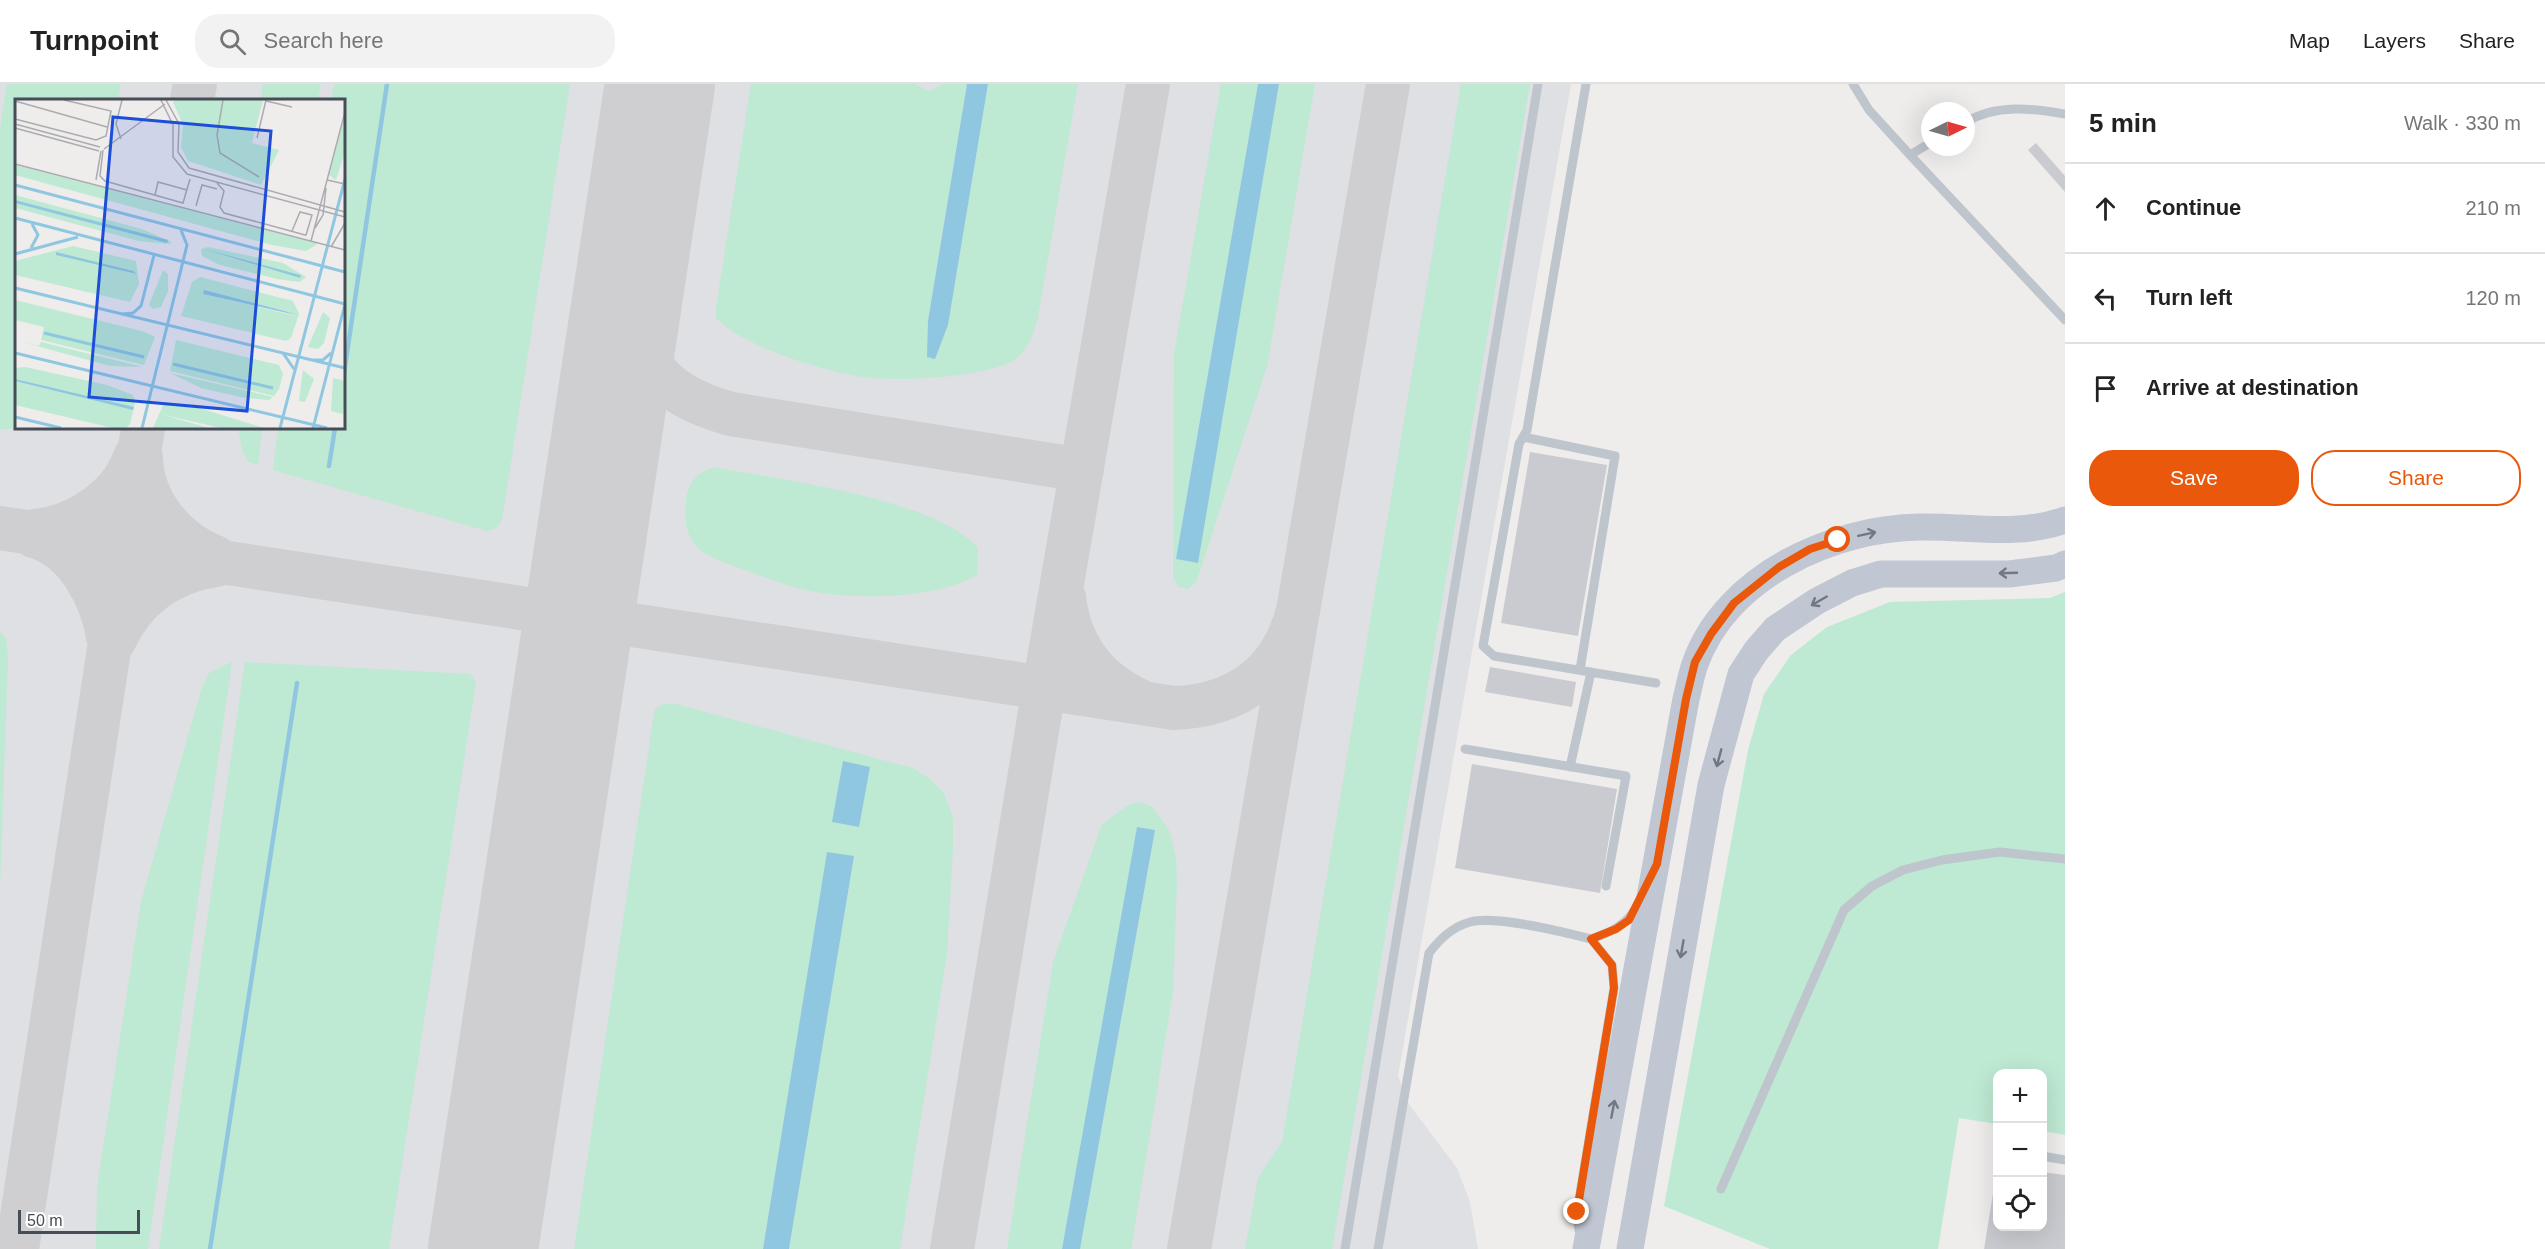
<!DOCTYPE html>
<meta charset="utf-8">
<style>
body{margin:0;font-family:Arial,sans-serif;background:#f2f2f2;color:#222}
.controls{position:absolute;right:18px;bottom:18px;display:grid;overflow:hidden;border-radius:12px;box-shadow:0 6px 24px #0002}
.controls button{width:54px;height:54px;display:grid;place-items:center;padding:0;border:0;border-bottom:2px solid #e0e0e0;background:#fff;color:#222;font:30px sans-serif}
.compass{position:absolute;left:1921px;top:18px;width:54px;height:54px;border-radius:50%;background:#fff;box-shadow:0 6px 24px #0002;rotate:85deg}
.scale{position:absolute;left:18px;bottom:15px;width:122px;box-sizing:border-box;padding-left:6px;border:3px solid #464d57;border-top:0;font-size:16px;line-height:21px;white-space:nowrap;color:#464d57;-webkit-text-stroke:4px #fff;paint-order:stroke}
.stop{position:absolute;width:18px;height:18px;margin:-14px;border:4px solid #ea580c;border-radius:50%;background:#fff}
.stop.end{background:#ea580c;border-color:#fff;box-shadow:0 2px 6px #0008}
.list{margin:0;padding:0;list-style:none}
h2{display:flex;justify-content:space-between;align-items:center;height:78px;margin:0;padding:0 24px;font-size:26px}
h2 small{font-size:20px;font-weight:400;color:#767676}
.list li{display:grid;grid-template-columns:39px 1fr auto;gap:18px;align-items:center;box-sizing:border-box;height:90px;padding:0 24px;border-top:2px solid #e0e0e0}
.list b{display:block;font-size:22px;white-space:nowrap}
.list em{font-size:20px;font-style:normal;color:#767676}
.actions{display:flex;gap:12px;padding:18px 24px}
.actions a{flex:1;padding:14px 0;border:2px solid #ea580c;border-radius:24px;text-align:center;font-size:21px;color:#ea580c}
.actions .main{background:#ea580c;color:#fff}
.icon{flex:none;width:33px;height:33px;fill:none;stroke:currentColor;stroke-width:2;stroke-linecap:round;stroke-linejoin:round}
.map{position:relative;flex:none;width:2065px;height:1165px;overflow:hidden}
header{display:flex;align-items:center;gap:36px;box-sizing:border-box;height:84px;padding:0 30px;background:#fff;border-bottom:2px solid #e0e0e0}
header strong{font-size:28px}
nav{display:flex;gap:33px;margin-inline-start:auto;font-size:21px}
.search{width:420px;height:54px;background:#f2f2f2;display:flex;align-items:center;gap:15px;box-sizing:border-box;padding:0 21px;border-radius:24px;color:#767676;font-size:22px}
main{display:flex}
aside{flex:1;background:#fff}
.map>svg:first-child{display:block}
</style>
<header>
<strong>Turnpoint</strong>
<div class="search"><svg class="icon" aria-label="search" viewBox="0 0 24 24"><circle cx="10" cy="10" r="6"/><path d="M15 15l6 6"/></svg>Search here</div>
<nav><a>Map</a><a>Layers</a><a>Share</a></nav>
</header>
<main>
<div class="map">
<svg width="2065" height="1165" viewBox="0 0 2065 1165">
<rect width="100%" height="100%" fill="#efecec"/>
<path fill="#dee0e3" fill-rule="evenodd" d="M0,0H1571L1398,992L1408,1019L1457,1084L1470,1118L1478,1165H0ZM16,16H344V344H16Z"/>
<path fill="#bee9d3" d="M7,0H121L118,16H16V344H26L0,345V44Z
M263,0H321L318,16H261Z
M334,0H570L502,436L496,444L487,447L273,386L278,344H344V16H331Z
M751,0H915L929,7L943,0H967L928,237L934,275L948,241L988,0H1078L1037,238C1032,252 1028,267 1014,276C985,294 896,298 862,293C823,287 742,262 716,234V224Z
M1221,0H1258L1176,475L1197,479L1279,0H1315L1267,282L1197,496L1189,505L1178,503L1173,492L1174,270Z
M1461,0H1530L1332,1165H1245L1258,1094L1282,1058Z
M238,344H262L258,381L248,378L242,366Z
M714,383C781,396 934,414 978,464L977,491C940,513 872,515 829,510C797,507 767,494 737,483C721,477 699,471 691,455C685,444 685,431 686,419C687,399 696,389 714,383Z
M2065,508V1051L2043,1047L2042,990H1998L1997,1040L1959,1034L1938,1165H1770L1664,1122L1748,666L1764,610L1791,571L1827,543L1890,518L2050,514Z
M0,548L6,554L8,574L0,806Z
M232,578L148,1165H96L97,1103L141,818L201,606L209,589Z
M245,578L470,590L476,598L389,1165H159Z
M663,620H676L912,684L929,694L944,709L953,734V764L947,870L900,1165H789L854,773L828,768L763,1165H574L653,636L655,625Z
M1141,718L1153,723L1170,748L1176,774L1177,796L1173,908L1131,1165H1080L1155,747L1138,743L1062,1165H1007L1053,878L1102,740L1130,720Z"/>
<path fill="#8fc7e1" d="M967,0H988L948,241L935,275L927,273L928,237Z
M1258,0H1279L1198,479L1176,475Z
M843,677L870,683L859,743L832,738Z
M1137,743L1155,746L1080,1165H1062Z
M827,768L854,772L789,1165H763Z"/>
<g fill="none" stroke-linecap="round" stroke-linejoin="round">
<path stroke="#8fc7e1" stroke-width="4.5" d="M344,289L387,0
M329,382L335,344
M210,1165L297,599"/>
<path stroke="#cfced1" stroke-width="44" d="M192,16L195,0
M631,193C634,273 653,308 731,330L1082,386
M141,374C142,418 175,458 215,473
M0,444L1174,624C1237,622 1283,589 1298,526
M35,447C77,443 121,414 135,373
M34,452C77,464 101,512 108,552
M1064,513C1069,560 1095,596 1138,616
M114,557C134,513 168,488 216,481
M17,1165L143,344
M952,1165L1044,604L1148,0
M1189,1165L1388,0"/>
<path stroke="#cfced1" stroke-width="110" d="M483,1165L660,0"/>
</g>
<path fill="#cacbd0" d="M2036,59L2065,92V108L2028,66Z
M1530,368L1607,381L1578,552L1501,539Z
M1490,583L1576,598L1572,623L1485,608Z
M1472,680L1617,705L1600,809L1455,784Z
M2042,1088L2065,1091V1165H1984L1996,1091L1998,1142H2042Z"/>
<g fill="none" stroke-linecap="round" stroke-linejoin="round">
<path stroke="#bec5cd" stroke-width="9" d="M1586,0L1527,346L1519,360L1483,562L1494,572L1656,599
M1853,0L1869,26L1910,71L2065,236
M1966,38C1996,20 2032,24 2065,30
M1910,71L1930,59
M1523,353L1615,372L1580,586
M1465,665L1626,692L1606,802
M1570,683L1591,588
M1591,855C1612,848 1628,840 1638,820
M2042,1072L2065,1076
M1721,1105L1844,826L1872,802L1903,786L1942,776L2000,768L2065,775
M1345,1165L1538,0
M1378,1165L1429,869C1440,855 1452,843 1470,838C1496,831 1563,848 1591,855L1612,881L1614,904L1577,1128L1579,1146"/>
<path stroke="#c0c7d3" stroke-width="27" d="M1586,1165L1686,615C1689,604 1691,591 1695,580C1726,492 1833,444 1920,443C1969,442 2018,453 2065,436
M1630,1165L1711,701L1741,590L1756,567L1775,545L1817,517L1852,499L1881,490H2009L2056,484L2065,480"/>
</g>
<defs><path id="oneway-shaft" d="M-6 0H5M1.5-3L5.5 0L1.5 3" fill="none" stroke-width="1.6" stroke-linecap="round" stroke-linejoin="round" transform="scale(1.5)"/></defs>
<g stroke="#717882">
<use href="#oneway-shaft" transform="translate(1867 450) rotate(-12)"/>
<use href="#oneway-shaft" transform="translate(2008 489) rotate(178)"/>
<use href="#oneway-shaft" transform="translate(1819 517) rotate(150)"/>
<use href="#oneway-shaft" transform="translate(1719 674) rotate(105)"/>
<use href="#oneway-shaft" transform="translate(1682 865) rotate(100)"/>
<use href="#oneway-shaft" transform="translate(1613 1025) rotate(-79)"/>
</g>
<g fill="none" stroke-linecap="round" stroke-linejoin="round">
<path stroke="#ea580c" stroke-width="8" d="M1577,1128L1614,904L1612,881L1591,855L1616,845L1629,836L1657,780L1686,615L1695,578L1711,550L1734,519L1779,483L1810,465L1838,456"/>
</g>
<g transform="translate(15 15)">
<rect width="330" height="330" fill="#efecec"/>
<path d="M160,1H248L237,44L264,51L246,86L173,62L166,48L168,26L158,3ZM330,16V53L321,81L314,76ZM0,66L302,144L301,146L291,152L257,146L0,76ZM0,96L127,130L155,142L156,144L154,145L124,142L0,109V104L153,142L0,101ZM58,147L121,162L124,185L115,203L0,176V162ZM193,148L268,164L291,178L285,183L262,180L205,166L187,157L186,150ZM148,171L153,175V192L146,208L138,210L134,206ZM185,178L278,202L284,215L276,239L271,242L166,217L177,183ZM189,192L273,213L281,217L188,195ZM0,201L127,232L140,238L129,266L26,241L29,228L0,221ZM308,213L315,219L309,244L303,250L293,248ZM0,241L24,247L26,243L128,268L95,267ZM161,241L264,266L268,275L264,290L259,297L155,272ZM10,268L92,286L118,296L120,304L115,325L111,329H98L0,306V282L118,311L0,280V269ZM288,271L299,280L290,303L284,302ZM155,274L258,298L254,301L225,298L186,289ZM318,279L330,282L328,315L316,312ZM149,304L181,308L249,329H206L145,315L194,329H138Z" fill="#bee9d3" fill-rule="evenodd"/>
<path d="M0,101L153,141L152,144L0,104ZM189,150L285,176H286L285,179ZM41,153L118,172L122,175L41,156ZM189,191L273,213L281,216L188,195ZM0,280L119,308L118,311L0,282Z" fill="#8fc7e1"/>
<path fill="none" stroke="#8fc7e1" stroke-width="3" d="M0,86L330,173M0,119L330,205M16,149L23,136L17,125M0,155L63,138M0,189L330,269M107,215L118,214L126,207L139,156M29,234L129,258M0,254L312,329M268,254L279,270M298,261H308L316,254M158,265L258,289M0,318L46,329M127,329L172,146L166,131M265,329L330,80M298,329L330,205"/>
<path fill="none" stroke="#abacb0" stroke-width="1.5" d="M146,1L158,26V58L172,75L330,118M151,1L164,25L163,53L174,69L330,113M208,1L202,36L205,54L244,78M0,2L92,28M251,2L277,8M0,20L81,41L91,37L96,12L49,1M0,25L85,48M0,29L84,52M242,39L251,1M106,40L101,25L107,1M89,50L150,5M88,51L85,77L90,82L168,104L175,80M0,65L330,151M81,81L86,52M312,81L330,85M202,84L209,92L205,108L209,114L272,131L290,136H291L297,116L285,113L277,132M140,96L143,83L172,91M181,107L187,86L202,90M300,129L308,116L311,89M296,142L330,13M316,148L330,124"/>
<path fill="#1d4ed8" fill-opacity="0.15" stroke="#1d4ed8" stroke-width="3" d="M98,18L256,32L232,312L74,298Z"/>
<rect width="330" height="330" fill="none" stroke="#464d57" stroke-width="3"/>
</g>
</svg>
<div class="controls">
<button>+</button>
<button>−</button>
<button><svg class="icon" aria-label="locate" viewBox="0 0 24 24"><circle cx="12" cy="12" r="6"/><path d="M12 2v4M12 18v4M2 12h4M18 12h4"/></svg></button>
</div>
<svg class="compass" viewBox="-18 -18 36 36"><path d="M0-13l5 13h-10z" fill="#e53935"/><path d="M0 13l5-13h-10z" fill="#767676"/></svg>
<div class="scale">50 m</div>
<div class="stop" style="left:1838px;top:456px"></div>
<div class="stop end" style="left:1577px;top:1128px"></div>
</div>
<aside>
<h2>5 min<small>Walk · 330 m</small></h2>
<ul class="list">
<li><svg class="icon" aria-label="ahead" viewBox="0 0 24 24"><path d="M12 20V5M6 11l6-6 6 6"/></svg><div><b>Continue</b></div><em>210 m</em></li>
<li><svg class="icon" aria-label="left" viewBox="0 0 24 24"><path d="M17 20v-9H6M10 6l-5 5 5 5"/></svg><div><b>Turn left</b></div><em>120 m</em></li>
<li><svg class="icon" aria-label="arrive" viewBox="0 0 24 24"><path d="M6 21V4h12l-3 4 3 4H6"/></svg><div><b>Arrive at destination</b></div></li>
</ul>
<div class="actions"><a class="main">Save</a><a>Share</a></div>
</aside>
</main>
